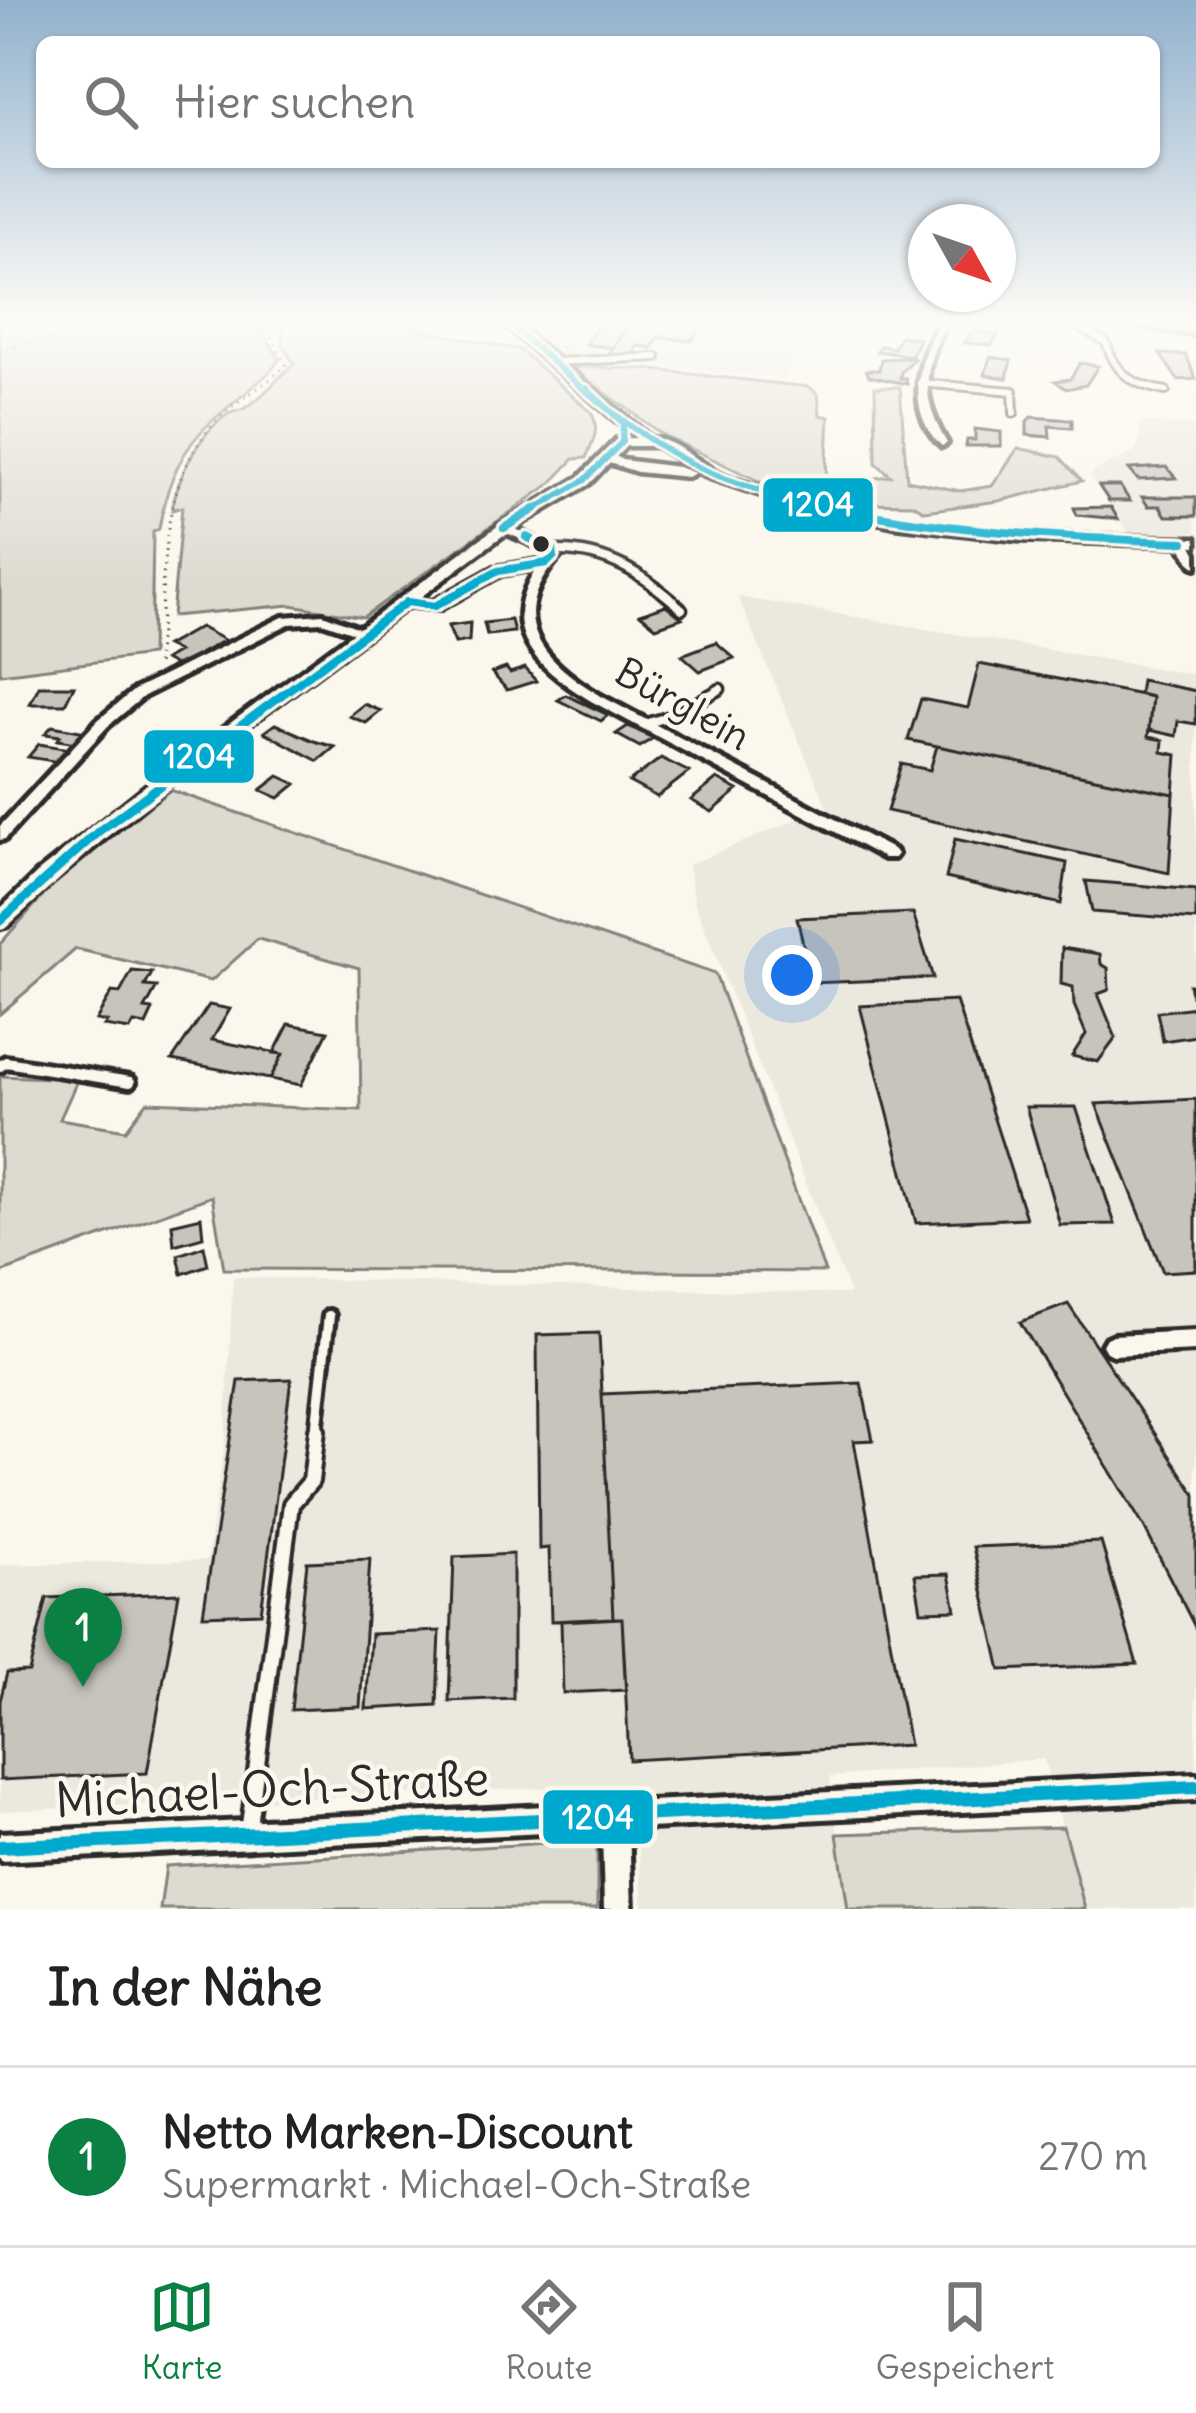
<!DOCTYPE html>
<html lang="de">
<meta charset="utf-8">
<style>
body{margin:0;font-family:Delius,sans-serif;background:#f2f2f2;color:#222}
.compass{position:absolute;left:908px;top:204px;width:108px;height:108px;border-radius:50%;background:#fff;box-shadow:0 3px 9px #0004;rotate:130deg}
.you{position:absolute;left:792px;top:975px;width:42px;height:42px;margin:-30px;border:9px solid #fff;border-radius:50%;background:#1a73e8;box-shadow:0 0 0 18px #1a73e833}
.badge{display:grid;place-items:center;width:78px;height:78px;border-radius:50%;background:#0b8043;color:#fff;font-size:39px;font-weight:700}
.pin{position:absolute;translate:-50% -99px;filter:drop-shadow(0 3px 6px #0008)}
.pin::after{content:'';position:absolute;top:63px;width:42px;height:36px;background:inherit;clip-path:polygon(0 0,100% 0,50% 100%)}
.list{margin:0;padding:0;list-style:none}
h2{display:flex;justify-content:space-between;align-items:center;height:156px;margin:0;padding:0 48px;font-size:51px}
h2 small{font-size:39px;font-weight:400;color:#767676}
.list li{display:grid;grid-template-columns:78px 1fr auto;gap:36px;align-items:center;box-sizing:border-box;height:180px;padding:0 48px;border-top:3px solid #e0e0e0}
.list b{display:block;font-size:45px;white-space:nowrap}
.list p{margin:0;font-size:39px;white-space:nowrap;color:#767676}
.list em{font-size:39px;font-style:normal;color:#767676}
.icon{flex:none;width:66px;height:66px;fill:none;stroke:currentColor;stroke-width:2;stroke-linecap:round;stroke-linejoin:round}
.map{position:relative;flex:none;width:1196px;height:1909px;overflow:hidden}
.search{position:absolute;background:#fff;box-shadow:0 3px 9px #0004;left:36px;right:36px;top:36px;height:132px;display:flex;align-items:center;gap:30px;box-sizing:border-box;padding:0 42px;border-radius:18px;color:#767676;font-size:45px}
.sheet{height:336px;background:#fff}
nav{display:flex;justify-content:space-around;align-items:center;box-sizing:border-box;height:168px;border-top:3px solid #e0e0e0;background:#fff;font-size:33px;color:#767676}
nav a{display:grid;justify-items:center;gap:6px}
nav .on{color:#0b8043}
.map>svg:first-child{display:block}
</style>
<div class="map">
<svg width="1196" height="1909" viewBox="0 0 1196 1909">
<rect width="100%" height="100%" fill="#fbf7ec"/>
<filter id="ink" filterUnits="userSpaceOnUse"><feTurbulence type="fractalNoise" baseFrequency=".00833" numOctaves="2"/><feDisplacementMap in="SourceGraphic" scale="24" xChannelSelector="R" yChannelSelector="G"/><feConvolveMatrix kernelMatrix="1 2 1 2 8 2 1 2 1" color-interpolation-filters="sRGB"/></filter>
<g filter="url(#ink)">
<path fill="#ebe8de" d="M720,321L806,329L784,378L632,364H572L520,322Z
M1139,422L1196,426V532L1129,533L1090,477L1093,471L1135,452L1141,438Z
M738,597L1196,675V1909H1085L1044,1759L830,1777L848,1909H643L634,1784L0,1811V1565L207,1560L225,1441L233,1277L850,1294L695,904L688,865L827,807Z"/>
<path fill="#dddad0" stroke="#84827e" stroke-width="3" d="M0,321H256L279,358C278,372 215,414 199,434C175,462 165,493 159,529L153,532L151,655L0,674Z
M283,321H403L418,329L520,350L592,413C600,430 593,442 586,458L574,459L550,484L363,617L291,605L172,616L182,507L172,510C178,476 198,434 228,414C233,411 240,411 245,408C262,399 278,377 294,364L283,346Z
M571,367L645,369L809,387L818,394L820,415L829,417L826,477L843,482L891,476L876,463L875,387H900L907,480L960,491L992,486L1018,448L1060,457L1082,481L999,501L925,511L913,504L861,503L773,481L767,485L661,434Z
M170,790L715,974L825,1272L224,1269L212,1196L0,1273V1076L78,1079L60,1119L126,1130L147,1102L361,1110L359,968L258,939L211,981L76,949L0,1014V944L58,879Z
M1063,1827L1085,1909H848L837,1834Z
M597,1840V1909H160L166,1866Z"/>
<path fill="#c7c4bc" stroke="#2b2b2b" stroke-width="3" d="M602,321H631L613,348L585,344Z
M632,321L667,325L670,321L718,324L701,326L692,341L659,337L652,348L638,346L631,358L608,355Z
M972,331L998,335L992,345L964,343Z
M900,336L919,338L912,356L877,351L880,346L894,348Z
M1160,354L1186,355L1196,379L1178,380Z
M990,357L1011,360L1007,378L985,375Z
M904,358L914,359L901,372L900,378H906L907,384L869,376L866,370H879L881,359Z
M1080,363L1098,366L1086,385L1066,389L1055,381L1070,379Z
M1031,417L1072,420V428L1049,426L1050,437L1027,435V421Z
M975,429L1001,432V446H966L967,440H975Z
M1166,467L1176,478L1138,480L1129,469Z
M1099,486H1120L1130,501H1109Z
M1142,497H1196V516H1166L1160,506H1148Z
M1111,507L1118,519L1077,515L1074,508Z
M666,605L682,618L656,627L640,614Z
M511,620L514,632L487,635L484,623Z
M470,623L469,641L455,643L448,626Z
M200,627L224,640L177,667L164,660L178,652L166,646Z
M716,642L734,658L700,671L682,655Z
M979,664L1152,697L1148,737L1163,740L1162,752L1177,755L1174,794L908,740L921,699L968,708Z
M506,668L510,673L525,668L536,681L507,690L492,673Z
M1141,680L1196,691V724L1178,721L1176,736L1149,730L1152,697L1139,694Z
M39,686H74L65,704H30Z
M566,695L608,715L601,721L558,700Z
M364,704L381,711L366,723L349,716Z
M275,724L314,741L335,747L318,761L264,732Z
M52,726L86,732L76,743L57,740L60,736L45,734Z
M628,726L653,738L640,747L616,734Z
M39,744L70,749L59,762L28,757Z
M937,746L1174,794L1169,873L887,811L901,764L930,770Z
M661,758L689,772L657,797L629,782Z
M279,776L296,784L279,798L261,790Z
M717,779L738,790L712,812L691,800Z
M955,839L1067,863L1061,904L946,878Z
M1086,881L1196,890V920L1092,912Z
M913,913L933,978L812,983L797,918Z
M1062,948L1100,954L1101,964L1108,968L1109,990L1098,994L1116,1038L1098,1062L1072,1056L1086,1034L1074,1005L1073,987L1061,984Z
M132,971L152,973L145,986L157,987L145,1009L153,1010L146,1025L134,1023L130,1030L104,1026L107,1022L96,1020L112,992L120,993Z
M1189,985L1196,986V1036L1163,1041L1157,1012L1195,1007Z
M956,1001L1026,1218L916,1223L860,1006Z
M209,1005L230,1009L212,1040L283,1054L270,1079L172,1060Z
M289,1024L328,1031L301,1085L270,1079L283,1054L274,1053Z
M1196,1099V1270L1163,1272L1096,1104Z
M1026,1107H1076L1115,1224L1060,1225Z
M201,1217L203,1237L174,1245L172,1224Z
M204,1246L208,1265L182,1274L178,1255Z
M1068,1304L1196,1495V1629L1144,1527L1020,1322Z
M599,1333L613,1618L551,1621L549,1548L539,1549L537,1335Z
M291,1379L261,1613L203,1615L239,1381Z
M861,1383L873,1440L854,1441L909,1745L629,1760L622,1618H613L602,1394Z
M1101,1542L1137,1664L1001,1670L973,1547Z
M513,1554V1698L449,1701L454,1557Z
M370,1559L360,1707L291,1710L307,1562Z
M949,1574L956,1610L921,1611L915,1575Z
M179,1593L147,1773L0,1780V1701L7,1673L29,1672L47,1598Z
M622,1618L626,1690L563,1693L561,1621Z
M440,1631L437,1705L366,1709L371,1634Z"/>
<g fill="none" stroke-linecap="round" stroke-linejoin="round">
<defs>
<path id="service-far3" d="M1067,321L1106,342C1115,374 1134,386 1166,391
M555,362L657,357
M920,383L1013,391L1014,413"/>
<path id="service-far2" d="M554,551C607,549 644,575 682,609
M648,723L674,715L720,689"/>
<path id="service-far1" d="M0,1066L6,1062L130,1082
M316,1433L329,1316"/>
<path id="service" d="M248,1833L291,1504L311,1481L317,1430"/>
<path id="minor" d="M940,321H948C922,366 920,398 947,443L942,446C905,413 917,359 940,321Z
M1122,321H1143L1196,328V334L1126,324Z
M500,526H508L559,549L560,556C504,619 540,659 601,696L894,850L897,854L894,858H884L591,701C538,669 495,631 537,568L501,574L439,609L403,605L401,602L407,598L433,602L494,568L543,560L548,555L547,551L500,530Z
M1180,540L1190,542L1196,553V567L1192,565L1178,542Z
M323,614L369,632L363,636L322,622L289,624L144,696L108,726L5,839L0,840V826L98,720L134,690L283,617Z
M1196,1331V1351L1113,1355L1106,1352L1102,1345L1106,1338L1113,1335Z
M1196,1774V1800L629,1829L632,1909H604L602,1830L0,1861V1833Z"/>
<path id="tertiary" d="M500,321H512L651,438C675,439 695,461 716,471C743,484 774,491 803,498C932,530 1064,536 1196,538V546L1016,540L896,526L773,499L707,477L656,446H626L616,456L622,460L678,467L695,473L688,477L637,472L609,463L590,483L509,531L173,782L51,883L7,926L0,928V909L37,873L161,774L499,525L580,477L617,439L636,438Z"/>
</defs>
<use href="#service-far3" stroke="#2b2b2b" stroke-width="12"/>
<use href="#service-far2" stroke="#2b2b2b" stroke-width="15"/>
<use href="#service-far1" stroke="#2b2b2b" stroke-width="20"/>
<use href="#service" stroke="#2b2b2b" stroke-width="22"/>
<use href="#minor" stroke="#2b2b2b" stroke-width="10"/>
<use href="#tertiary" stroke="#2b2b2b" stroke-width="9"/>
<path stroke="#2b2b2b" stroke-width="3" stroke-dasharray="1.5 6" stroke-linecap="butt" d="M561,348L581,321
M0,349L149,321
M157,664C167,580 154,493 213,424C234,400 264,388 286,365L263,321"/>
<use href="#service-far3" stroke="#fbf7ec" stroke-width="6"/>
<use href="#service-far2" stroke="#fbf7ec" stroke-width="8"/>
<use href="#service-far1" stroke="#fbf7ec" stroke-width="10"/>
<use href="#service" stroke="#fbf7ec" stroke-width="14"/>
<use href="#minor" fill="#fbf7ec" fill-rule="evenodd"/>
<use href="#tertiary" fill="#fbf7ec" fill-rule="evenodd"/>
<defs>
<path id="bus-1-far3" d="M506,321C564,371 620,427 688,462C740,489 800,501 856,512
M530,512L585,480L622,442L623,423L586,388"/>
<path id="bus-1-far2" d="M841,509C955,532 1068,538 1184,542
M504,528L535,509
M407,602L435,606L498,571L547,563L554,556L553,549L526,537
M205,752L407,602"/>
<path id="bus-1-far1" d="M0,921L99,831L209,749"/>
<path id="bus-1" d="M0,1847L1196,1787"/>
</defs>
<use href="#bus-1-far3" stroke="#fbf7ec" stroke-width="12"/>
<use href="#bus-1-far2" stroke="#fbf7ec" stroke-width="15"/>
<use href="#bus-1-far1" stroke="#fbf7ec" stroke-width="18"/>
<use href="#bus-1" stroke="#fbf7ec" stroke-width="22"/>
<use href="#bus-1-far3" stroke="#00a9ce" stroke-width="6"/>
<use href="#bus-1-far2" stroke="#00a9ce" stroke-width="8"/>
<use href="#bus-1-far1" stroke="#00a9ce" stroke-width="9"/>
<use href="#bus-1" stroke="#00a9ce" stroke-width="14"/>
</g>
</g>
<linearGradient id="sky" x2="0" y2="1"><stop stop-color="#92b2ce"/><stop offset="0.55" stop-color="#fdfbf6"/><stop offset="1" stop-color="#fdfbf6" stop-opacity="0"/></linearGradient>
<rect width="1196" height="588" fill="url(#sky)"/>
<circle fill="#2b2b2b" stroke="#fbf7ec" stroke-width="4.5" cx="541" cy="544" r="10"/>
<g text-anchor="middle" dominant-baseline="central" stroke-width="9" stroke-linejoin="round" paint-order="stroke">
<g font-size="39" fill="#2b2b2b" stroke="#fbf7ec">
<text transform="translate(683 704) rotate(29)">Bürglein</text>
</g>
<g font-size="48" fill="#2b2b2b" stroke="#fbf7ec">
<text transform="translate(272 1789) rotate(-3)">Michael-Och-Straße</text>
</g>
</g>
<g stroke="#fbf7ec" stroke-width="4.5">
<rect x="761" y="476" width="114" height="58" rx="12" fill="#00a9ce"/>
<rect x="142" y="728" width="114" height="57" rx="12" fill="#00a9ce"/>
<rect x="541" y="1788" width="114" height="58" rx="12" fill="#00a9ce"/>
</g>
<g font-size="33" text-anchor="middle" font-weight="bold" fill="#fff">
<text x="818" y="516">1204</text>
<text x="199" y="768">1204</text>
<text x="598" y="1829">1204</text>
</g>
</svg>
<svg class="compass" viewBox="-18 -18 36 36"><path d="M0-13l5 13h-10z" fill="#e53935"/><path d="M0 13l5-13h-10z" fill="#767676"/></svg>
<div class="you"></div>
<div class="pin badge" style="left:83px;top:1687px">1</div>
<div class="search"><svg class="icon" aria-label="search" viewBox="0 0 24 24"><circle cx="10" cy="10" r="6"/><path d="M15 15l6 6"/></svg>Hier suchen</div>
</div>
<section class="sheet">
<h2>In der Nähe<small></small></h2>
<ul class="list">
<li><span class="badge">1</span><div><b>Netto Marken-Discount</b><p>Supermarkt · Michael-Och-Straße</p></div><em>270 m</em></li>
</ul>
</section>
<nav>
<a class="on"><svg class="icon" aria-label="map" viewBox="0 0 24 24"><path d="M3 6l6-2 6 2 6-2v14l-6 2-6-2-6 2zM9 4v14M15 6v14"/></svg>Karte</a>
<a><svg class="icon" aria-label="directions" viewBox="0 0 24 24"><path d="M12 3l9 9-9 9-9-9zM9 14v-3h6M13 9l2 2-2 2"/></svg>Route</a>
<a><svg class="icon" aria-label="saved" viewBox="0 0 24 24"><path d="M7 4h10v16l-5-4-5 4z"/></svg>Gespeichert</a>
</nav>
